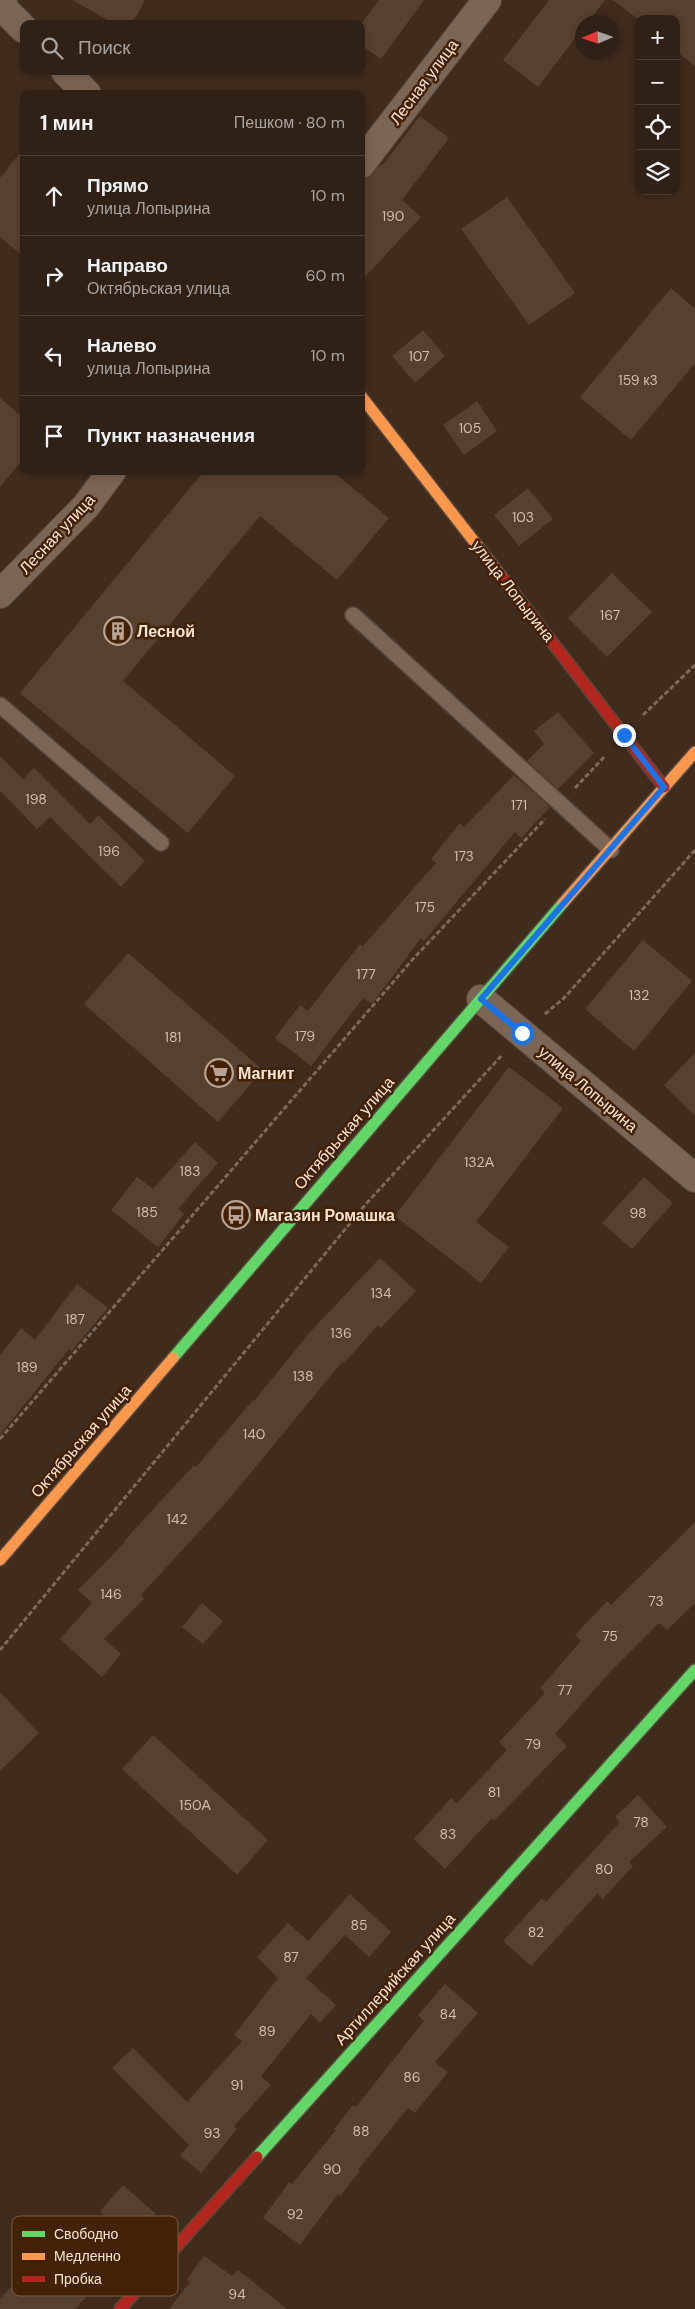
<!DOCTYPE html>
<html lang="ru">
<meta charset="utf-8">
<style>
body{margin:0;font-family:"DM Sans",sans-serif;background:#3b2e23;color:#f1f3f6}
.controls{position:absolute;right:15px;top:15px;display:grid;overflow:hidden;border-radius:10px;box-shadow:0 2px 8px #0003}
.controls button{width:45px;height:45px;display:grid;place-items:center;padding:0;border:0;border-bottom:1px solid #4a3e35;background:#2f2116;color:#f1f3f6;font:25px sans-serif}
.compass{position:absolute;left:575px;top:15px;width:45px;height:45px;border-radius:50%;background:#2f2116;box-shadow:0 2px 8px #0003;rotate:268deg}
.stop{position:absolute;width:15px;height:15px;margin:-11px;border:4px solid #1a73e8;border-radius:50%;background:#fff}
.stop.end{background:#1a73e8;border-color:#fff;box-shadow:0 1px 5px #0008}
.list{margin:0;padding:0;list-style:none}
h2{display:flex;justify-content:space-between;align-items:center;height:65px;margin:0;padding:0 20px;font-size:21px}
h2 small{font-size:16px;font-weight:400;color:#a7a3a1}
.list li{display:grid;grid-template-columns:32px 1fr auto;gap:15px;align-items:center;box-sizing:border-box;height:80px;padding:0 20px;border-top:1px solid #4a3e35}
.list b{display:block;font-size:19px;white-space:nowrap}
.list p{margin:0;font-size:16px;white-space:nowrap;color:#a7a3a1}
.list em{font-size:16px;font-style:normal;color:#a7a3a1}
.icon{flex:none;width:28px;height:28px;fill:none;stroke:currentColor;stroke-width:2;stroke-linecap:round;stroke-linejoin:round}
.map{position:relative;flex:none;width:695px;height:2309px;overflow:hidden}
.search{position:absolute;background:#2f2116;box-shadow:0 2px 8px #0003;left:20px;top:20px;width:345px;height:55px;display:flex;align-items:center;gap:12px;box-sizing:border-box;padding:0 18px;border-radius:10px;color:#a7a3a1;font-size:19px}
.panel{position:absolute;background:#2f2116;box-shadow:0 2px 8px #0003;left:20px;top:90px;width:345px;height:385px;border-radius:10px}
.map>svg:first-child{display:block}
</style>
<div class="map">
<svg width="695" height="2309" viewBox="0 0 695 2309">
<rect width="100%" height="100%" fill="#3f2c1d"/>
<path fill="#57412e" d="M72,0H145L132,24H115Z
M379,0H424L381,59L361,45V24Z
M549,0H605L588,22H582V29L538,87L503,60Z
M613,0H695V66L676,51V19H639V20Z
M420,116L449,138L402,200L421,217L361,281V179L367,178L381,164L382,166Z
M24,148V257L0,237V178Z
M507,197L575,293L529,325L461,229Z
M671,288L695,309V363L631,440L580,397Z
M423,330L445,356L415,383L392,356Z
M0,398L24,418V458L0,487Z
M477,401L497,431L464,455L443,425Z
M204,471H332L389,518L337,580L260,516L123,681L235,776L188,833L20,693Z
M528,488L553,519L519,546L494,515Z
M612,573L652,612L607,657L568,618Z
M558,712L594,753L558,789L527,761L544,744L534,731Z
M0,756L23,779L34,768L90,824L98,815L145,861L121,887L50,817L37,829L0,791Z
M514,775L550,807L521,838L515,832L424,941L421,938L372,1004L363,998L311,1066L275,1038L300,1005L308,1011L360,944L363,946L436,863L431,859L460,823L464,827Z
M643,940L692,981L634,1051L585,1009Z
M128,953L263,1070L218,1122L84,1004Z
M695,1053V1116L664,1085Z
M509,1067L563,1108L476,1222L509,1247L481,1283L395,1216Z
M195,1142L218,1163L178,1209L184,1214L158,1247L111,1210L137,1177L153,1189Z
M644,1177L673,1203L632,1249L602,1223Z
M380,1258L416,1291L381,1328L378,1325L344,1363L342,1362L230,1498L141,1595L144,1599L104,1639L121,1654L102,1677L60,1639L92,1603L78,1590L125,1542L124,1541L194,1465L196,1467L253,1400L254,1401L311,1331Z
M77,1284L108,1308L72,1351L69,1349L0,1435V1355L21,1328L35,1340Z
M695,1522V1603L667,1630L659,1623L611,1671L555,1734L567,1746L494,1821L492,1818L445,1869L414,1839L451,1798L457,1803L507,1750L499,1742L545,1693L540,1688L581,1641L575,1635L607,1601L611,1605Z
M202,1603L223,1621L203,1644L182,1627Z
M0,1692L39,1733L0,1771Z
M153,1735L268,1840L237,1875L122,1769Z
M638,1795L667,1827L629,1862L633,1866L603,1899L597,1894L531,1966L503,1941L542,1898L546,1902L620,1822L615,1817Z
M350,1894L391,1932L369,1957L345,1935L306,1978L336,2005L320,2023L311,2014L261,2076L271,2085L234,2126L237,2129L201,2173L180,2155L189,2145L112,2068L133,2048L187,2102L242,2041L234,2035L278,1978L257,1957L288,1923L308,1941Z
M445,1984L478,2013L435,2062L448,2072L415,2113L408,2108L358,2170L360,2171L340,2196L338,2194L300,2245L263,2218L289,2182L292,2184L336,2130L334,2129L353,2105L356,2107L424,2021L418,2015Z
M123,2185L156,2214L111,2266L113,2268L75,2309H0V2298L21,2278L32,2290L103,2214L100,2211Z
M204,2256L232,2276L238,2270L287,2309H169L190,2282L187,2279Z"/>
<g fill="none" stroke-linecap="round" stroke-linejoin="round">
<defs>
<path id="lane" d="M353,615L611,850
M0,705L161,843"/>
<path id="street" d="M3,0L2,7L24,29
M65,71L87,94
M361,164L487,0
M0,594L86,506L112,471
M481,999L695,1178"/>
<path id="fast" d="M173,1358L563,903
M257,2157L695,1670"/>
<path id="slow" d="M361,396L501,576
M563,903L695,752
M0,1560L173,1358"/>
<path id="jam" d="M501,576L664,787
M120,2309L257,2157"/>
</defs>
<use href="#lane" stroke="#56483d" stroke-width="18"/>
<use href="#street" stroke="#56483d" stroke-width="30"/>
<use href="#fast" stroke="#56483d" stroke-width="14"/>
<use href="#slow" stroke="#56483d" stroke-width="14"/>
<use href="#jam" stroke="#56483d" stroke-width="14"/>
<path stroke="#7b6a5c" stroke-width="3" stroke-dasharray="5 2.5" stroke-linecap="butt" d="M643,715L695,665
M575,788L605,756
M545,1014L564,998L695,850
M0,1439L413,959L545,819
M0,1650L365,1205L503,1054"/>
<use href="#lane" stroke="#7b6554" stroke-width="15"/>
<use href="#street" stroke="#7b6554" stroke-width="28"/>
<use href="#fast" stroke="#63d668" stroke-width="11"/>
<use href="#slow" stroke="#ff974d" stroke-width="11"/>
<use href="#jam" stroke="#b3261e" stroke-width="11"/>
</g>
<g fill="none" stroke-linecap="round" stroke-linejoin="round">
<path stroke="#1a73e8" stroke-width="6" d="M522,1033L481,999L664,787L624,735"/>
</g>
<defs>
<symbol id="building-ring" viewBox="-11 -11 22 22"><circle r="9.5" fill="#422104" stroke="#b9a495" stroke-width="1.5"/><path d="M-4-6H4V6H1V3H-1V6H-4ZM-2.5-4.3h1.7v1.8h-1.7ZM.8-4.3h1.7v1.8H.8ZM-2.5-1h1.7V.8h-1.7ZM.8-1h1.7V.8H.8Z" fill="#b9a495"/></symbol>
<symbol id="supermarket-ring" viewBox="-11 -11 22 22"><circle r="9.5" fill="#422104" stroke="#b9a495" stroke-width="1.5"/><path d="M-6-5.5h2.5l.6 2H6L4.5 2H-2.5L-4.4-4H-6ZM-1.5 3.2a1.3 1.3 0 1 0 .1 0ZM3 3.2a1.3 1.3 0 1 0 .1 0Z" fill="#b9a495"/></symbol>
<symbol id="bus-ring" viewBox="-11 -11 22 22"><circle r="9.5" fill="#422104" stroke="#b9a495" stroke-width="1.5"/><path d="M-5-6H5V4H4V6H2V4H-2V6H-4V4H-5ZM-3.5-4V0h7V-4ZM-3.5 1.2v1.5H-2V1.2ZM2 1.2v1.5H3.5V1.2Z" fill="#b9a495"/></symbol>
</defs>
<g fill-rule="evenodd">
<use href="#building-ring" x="102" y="615" width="32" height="32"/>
<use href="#supermarket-ring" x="203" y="1057" width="32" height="32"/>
<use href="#bus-ring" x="220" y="1199" width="32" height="32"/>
</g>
<g text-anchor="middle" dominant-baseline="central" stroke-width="5" stroke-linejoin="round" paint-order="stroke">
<g font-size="14" fill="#d2bcab">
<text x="393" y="216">190</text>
<text x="419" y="356">107</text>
<text x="638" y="380">159 к3</text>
<text x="470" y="428">105</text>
<text x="523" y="517">103</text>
<text x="610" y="615">167</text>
<text x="36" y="799">198</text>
<text x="519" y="805">171</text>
<text x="109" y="851">196</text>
<text x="464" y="856">173</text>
<text x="425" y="907">175</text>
<text x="366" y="974">177</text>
<text x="639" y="995">132</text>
<text x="305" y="1036">179</text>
<text x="173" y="1037">181</text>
<text x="479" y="1162">132А</text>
<text x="190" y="1171">183</text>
<text x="147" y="1212">185</text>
<text x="638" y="1213">98</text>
<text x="381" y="1293">134</text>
<text x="75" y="1319">187</text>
<text x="341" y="1333">136</text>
<text x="27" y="1367">189</text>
<text x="303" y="1376">138</text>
<text x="254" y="1434">140</text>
<text x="177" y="1519">142</text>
<text x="111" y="1594">146</text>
<text x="656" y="1601">73</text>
<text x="610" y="1636">75</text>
<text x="565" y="1690">77</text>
<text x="533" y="1744">79</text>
<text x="494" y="1792">81</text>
<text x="195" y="1805">150А</text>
<text x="641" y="1822">78</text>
<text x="448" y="1834">83</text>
<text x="604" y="1869">80</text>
<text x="359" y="1925">85</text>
<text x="536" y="1932">82</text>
<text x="291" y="1957">87</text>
<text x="448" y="2014">84</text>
<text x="267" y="2031">89</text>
<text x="412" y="2077">86</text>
<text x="237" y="2085">91</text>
<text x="361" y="2131">88</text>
<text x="212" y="2133">93</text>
<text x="332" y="2169">90</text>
<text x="295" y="2214">92</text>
<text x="237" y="2294">94</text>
</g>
<g font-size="16" fill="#fbe5d5" stroke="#422104">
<text transform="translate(424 82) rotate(-53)">Лесная улица</text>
<text transform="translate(57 534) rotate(-47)">Лесная улица</text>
<text transform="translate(513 591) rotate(52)">улица Лопырина</text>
<text transform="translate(588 1089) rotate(40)">улица Лопырина</text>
<text transform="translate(344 1133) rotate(-49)">Октябрьская улица</text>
<text transform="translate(81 1441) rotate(-49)">Октябрьская улица</text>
<text transform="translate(395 1979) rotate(-48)">Артиллерийская улица</text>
</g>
<g font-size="16" font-weight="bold" fill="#fbe5d5" stroke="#422104" text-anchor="start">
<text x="137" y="631">Лесной</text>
<text x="238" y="1073">Магнит</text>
<text x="255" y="1215">Магазин Ромашка</text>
</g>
</g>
<rect x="12" y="2216" width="166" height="80" rx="8" fill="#422104" stroke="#7a5c43" stroke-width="1"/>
<rect x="22" y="2231" width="23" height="6" fill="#63d668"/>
<rect x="22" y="2253" width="23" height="7" fill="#ff974d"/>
<rect x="22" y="2276" width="23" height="6" fill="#b3261e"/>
<g font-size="14" fill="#fbe5d5">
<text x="54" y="2239">Свободно</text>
<text x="54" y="2261">Медленно</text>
<text x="54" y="2284">Пробка</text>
</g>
</svg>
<div class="controls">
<button>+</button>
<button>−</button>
<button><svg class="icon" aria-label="locate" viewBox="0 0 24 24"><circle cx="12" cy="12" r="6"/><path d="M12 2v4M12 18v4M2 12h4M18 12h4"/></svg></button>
<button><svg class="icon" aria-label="layers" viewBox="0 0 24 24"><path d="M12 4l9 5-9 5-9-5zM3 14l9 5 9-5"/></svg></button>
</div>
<svg class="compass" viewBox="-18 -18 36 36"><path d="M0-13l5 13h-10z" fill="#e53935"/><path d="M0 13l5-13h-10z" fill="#a7a3a1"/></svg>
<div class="stop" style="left:522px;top:1033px"></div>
<div class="stop end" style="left:624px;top:735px"></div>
<div class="search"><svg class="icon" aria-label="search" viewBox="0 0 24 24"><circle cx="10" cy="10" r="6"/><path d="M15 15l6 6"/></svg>Поиск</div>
<section class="panel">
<h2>1 мин<small>Пешком · 80 m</small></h2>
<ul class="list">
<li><svg class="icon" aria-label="ahead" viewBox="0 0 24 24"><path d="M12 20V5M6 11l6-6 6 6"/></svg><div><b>Прямо</b><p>улица Лопырина</p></div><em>10 m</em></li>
<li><svg class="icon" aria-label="right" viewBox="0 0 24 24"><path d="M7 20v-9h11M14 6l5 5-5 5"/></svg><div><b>Направо</b><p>Октябрьская улица</p></div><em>60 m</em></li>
<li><svg class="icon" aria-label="left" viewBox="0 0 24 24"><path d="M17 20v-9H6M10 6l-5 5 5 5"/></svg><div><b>Налево</b><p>улица Лопырина</p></div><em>10 m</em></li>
<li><svg class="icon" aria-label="arrive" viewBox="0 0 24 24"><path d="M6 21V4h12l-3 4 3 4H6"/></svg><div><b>Пункт назначения</b></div></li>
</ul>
</section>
</div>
